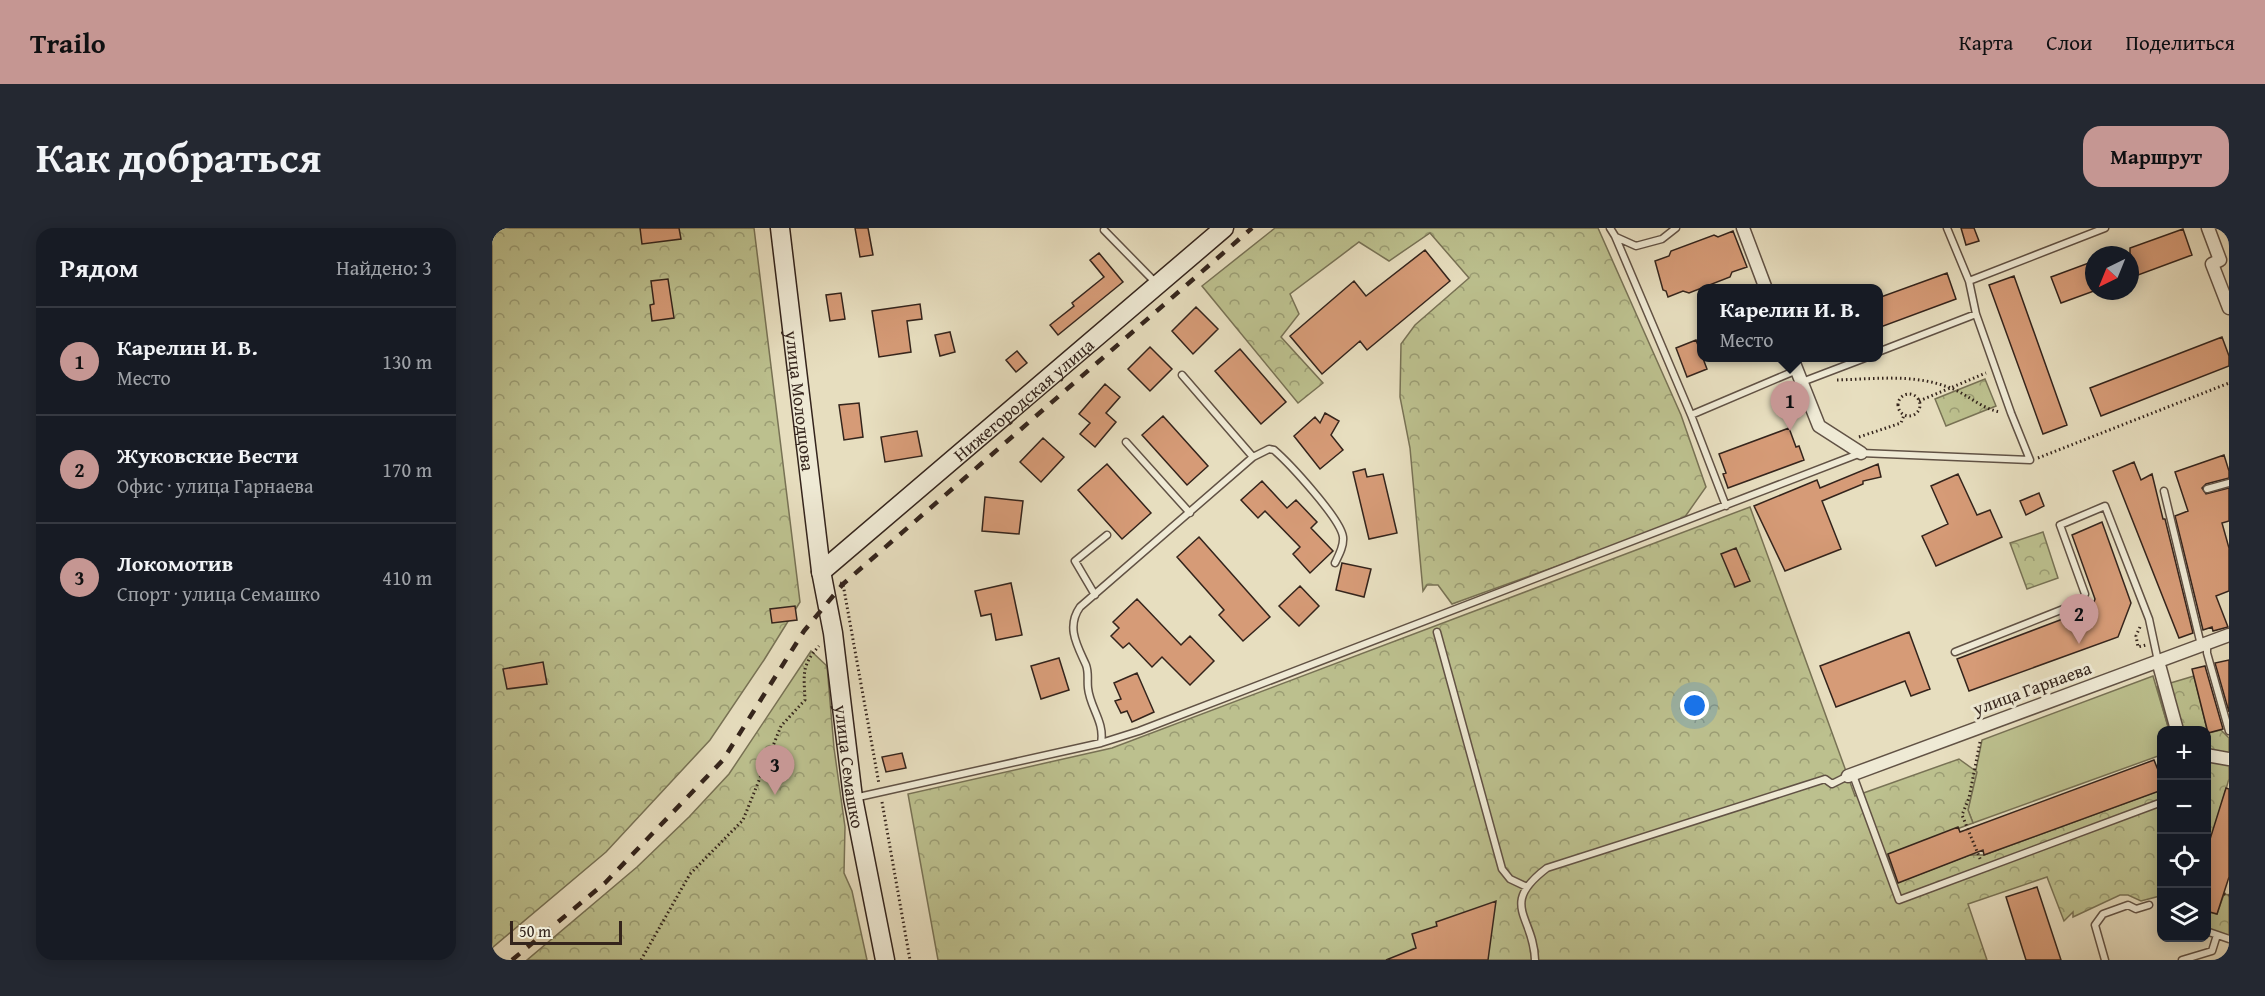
<!DOCTYPE html>
<html lang="ru">
<meta charset="utf-8">
<style>
body{margin:0;font-family:"Gentium Book Plus",serif;background:#242831;color:#f1f3f6}
.controls{position:absolute;right:18px;bottom:18px;display:grid;overflow:hidden;border-radius:12px;box-shadow:0 3px 15px #0003}
.controls button{width:54px;height:54px;display:grid;place-items:center;padding:0;border:0;border-bottom:2px solid #363941;background:#171b24;color:#f1f3f6;font:30px sans-serif}
.compass{position:absolute;left:1593px;top:18px;width:54px;height:54px;border-radius:50%;background:#171b24;box-shadow:0 3px 15px #0003;rotate:223deg}
.scale{position:absolute;left:18px;bottom:15px;width:112px;box-sizing:border-box;padding-left:6px;border:3px solid #34241c;border-top:0;font-size:16px;line-height:21px;white-space:nowrap;color:#34241c;-webkit-text-stroke:4px #efead5;paint-order:stroke}
.you{position:absolute;left:1203px;top:478px;width:21px;height:21px;margin:-15px;border:4px solid #fff;border-radius:50%;background:#1a73e8;box-shadow:0 0 0 9px #1a73e833}
.badge{display:grid;place-items:center;width:39px;height:39px;border-radius:50%;background:#c59692;color:#111;font-size:20px;font-weight:700}
.pin{position:absolute;translate:-50% -50px;filter:drop-shadow(0 2px 3px #0008)}
.pin::after{content:'';position:absolute;top:32px;width:21px;height:18px;background:inherit;clip-path:polygon(0 0,100% 0,50% 100%)}
.popup{position:absolute;left:1205px;top:56px;width:186px;height:78px;box-sizing:border-box;display:grid;place-content:center;border-radius:12px;background:#171b24;filter:drop-shadow(0 2px 4px #0005);font-size:20px;white-space:nowrap;color:#9ea1a6}
.popup b{font-size:22px;color:#f1f3f6}
.popup::after{content:'';position:absolute;left:50%;top:100%;margin-left:-12px;border:12px solid transparent;border-top-color:#171b24}
.list{margin:0;padding:0;list-style:none}
h2{display:flex;justify-content:space-between;align-items:center;height:78px;margin:0;padding:0 24px;font-size:26px}
h2 small{font-size:20px;font-weight:400;color:#9ea1a6}
.list li{display:grid;grid-template-columns:39px 1fr auto;gap:18px;align-items:center;box-sizing:border-box;height:108px;padding:0 24px;border-top:2px solid #363941}
.list b{display:block;font-size:22px;white-space:nowrap}
.list p{margin:0;font-size:20px;white-space:nowrap;color:#9ea1a6}
.list em{font-size:20px;font-style:normal;color:#9ea1a6}
.icon{flex:none;width:33px;height:33px;fill:none;stroke:currentColor;stroke-width:2;stroke-linecap:round;stroke-linejoin:round}
.map{position:relative;flex:none;width:1737px;height:732px;overflow:hidden;border-radius:18px}
header{display:flex;align-items:center;gap:36px;box-sizing:border-box;height:84px;padding:0 30px;background:#c59692;color:#111}
header strong{font-size:28px}
nav{display:flex;gap:33px;margin-inline-start:auto;font-size:21px}
.intro{display:flex;align-items:center;justify-content:space-between;box-sizing:border-box;height:144px;padding:0 36px}
h1{margin:0;font-size:42px}
.button{padding:15px 27px;border-radius:18px;background:#c59692;color:#111;font-size:21px;font-weight:700}
main{display:flex;gap:36px;padding:0 36px}
aside{flex:1;background:#171b24;border-radius:18px;box-shadow:0 3px 15px #0003}
.map>svg:first-child{display:block}
</style>
<header>
<strong>Trailo</strong>
<nav><a>Карта</a><a>Слои</a><a>Поделиться</a></nav>
</header>
<div class="intro"><h1>Как добраться</h1><a class="button">Маршрут</a></div>
<main>
<aside>
<h2>Рядом<small>Найдено: 3</small></h2>
<ul class="list">
<li><span class="badge">1</span><div><b>Карелин И. В.</b><p>Место</p></div><em>130 m</em></li>
<li><span class="badge">2</span><div><b>Жуковские Вести</b><p>Офис · улица Гарнаева</p></div><em>170 m</em></li>
<li><span class="badge">3</span><div><b>Локомотив</b><p>Спорт · улица Семашко</p></div><em>410 m</em></li>
</ul>
</aside>
<div class="map">
<svg width="1737" height="732" viewBox="0 0 1737 732">
<defs>
<pattern id="forest-crowns" width="20" height="18" patternUnits="userSpaceOnUse" patternTransform="scale(1.5)"><rect width="20" height="18" fill="#bcc08e"/><path d="M2 6a3 3 0 1 1 6 0M12 15a3 3 0 1 1 6 0" fill="none" stroke="#9a9c73"/></pattern>
</defs>
<rect width="100%" height="100%" fill="#e7debf"/>
<filter id="stains"><feTurbulence type="fractalNoise" baseFrequency=".00333" numOctaves="4"/><feColorMatrix values="0 0 0 0 .2 0 0 0 0 .09 0 0 0 0 .02 0 0 0 .5 -.17"/></filter>
<radialGradient id="worn" r=".72"><stop offset=".6" stop-color="#630" stop-opacity="0"/><stop offset="1" stop-color="#630" stop-opacity=".3"/></radialGradient>
<path fill="#bcc08e" stroke="#787255" stroke-width="1.5" d="M1661,448L1677,502H1670L1669,527L1481,595L1476,582L1490,512Z"/>
<path fill="url(#forest-crowns)" stroke="#787255" stroke-width="1.5" d="M0,0H262L308,374L272,432L218,512L114,624L0,720Z
M783,0H1106L1189,187L1214,259L1190,293L960,376L946,357H935L931,363L918,220L908,169L909,116L923,97L977,50L938,5L897,33L867,14L798,66L807,86L789,109L831,155L806,175L710,58Z
M1493,151L1504,178L1454,198L1443,171Z
M1258,279L1363,568L1467,531L1485,544L1476,582L1481,595L1395,627L1405,655L1477,627H1492L1669,562V674L1668,668L1649,673L1636,667H1628L1581,689V684L1572,693L1555,649L1476,676L1495,732H446L416,566L620,520Z
M1551,304L1566,350L1535,361L1518,315Z
M319,423L335,438L342,520L353,599L352,645L360,663L375,732H35L145,639L197,589L237,546Z
M1702,448L1716,505L1729,502L1737,510V551L1715,624L1714,502H1677L1665,459Z
M1732,666L1737,667V711L1715,703L1714,683L1725,686Z"/>
<path fill="#d69b77" stroke="#34241c" stroke-width="1.5" d="M148,0H187L189,11L150,16Z
M363,0H376L381,27L368,29Z
M1469,0H1482L1487,13L1474,17Z
M1691,1L1700,27L1638,50V20Z
M1241,3L1255,39L1240,44L1238,49L1197,65L1191,63L1176,69L1174,63L1171,62L1163,33L1177,28L1179,23L1222,7L1226,9Z
M933,22L958,53L875,122L868,113L830,146L798,108L862,53L874,68Z
M607,25L631,54L566,107L558,97L582,78L580,75L612,49L598,32Z
M1602,33V63L1569,75L1559,49Z
M1455,45L1464,71L1386,100V70Z
M1522,48L1575,197L1551,206L1497,57Z
M176,51L182,90L160,93L158,77L162,76L159,53Z
M349,65L353,91L338,93L334,67Z
M428,76L430,91L415,93L419,124L387,129L380,83Z
M704,79L726,101L701,126L680,103Z
M458,104L463,124L448,128L443,107Z
M1730,109L1737,128V138L1609,188L1598,160Z
M1204,112L1215,141L1195,149L1184,120Z
M658,119L680,141L658,163L636,141Z
M748,121L794,174L769,196L723,143Z
M525,123L535,135L524,144L514,132Z
M613,156L628,169L614,185L624,194L603,219L588,206L598,195L587,186Z
M367,175L371,209L352,212L347,177Z
M833,185L847,193L839,207L851,222L828,241L802,208L823,189L828,195Z
M671,188L716,238L695,257L650,207Z
M1297,200L1304,219L1307,218L1312,232L1236,260L1231,246L1234,245L1227,226Z
M425,203L430,228L393,234L389,209Z
M551,210L572,229L549,254L528,234Z
M1732,227L1737,243V250L1714,256L1710,260L1714,266L1737,260V293L1730,295L1737,320V363L1724,368L1736,399L1721,403L1720,399L1711,402L1683,288L1696,283L1683,244Z
M1642,234L1649,252L1660,246L1671,291H1673L1701,405L1687,410L1621,243Z
M615,236L659,285L630,311L586,262Z
M1386,236L1389,249L1371,253V256L1330,273L1349,321L1293,343L1262,278L1325,252L1328,260Z
M873,241L875,249L891,246L905,305L877,311L861,244Z
M1466,246L1485,287L1498,282L1510,309L1444,338L1430,308L1456,296L1439,258Z
M770,253L795,280L804,272L825,294L819,300L841,323L818,345L801,326L808,319L773,283L766,290L749,272Z
M1547,265L1552,278L1534,287L1528,273Z
M493,269L531,273L527,306L490,303Z
M1610,294L1639,375L1626,409L1477,463L1465,431L1600,380L1603,371L1580,307Z
M707,309L778,389L751,413L727,387L732,382L685,329Z
M1244,320L1258,353L1243,359L1229,326Z
M850,335L879,341L872,369L844,362Z
M519,355L530,407L504,412L499,386L489,388L483,363Z
M808,358L827,378L807,398L787,378Z
M645,371L689,417L698,408L722,433L698,457L670,429L660,439L637,415L631,420L619,408L627,400L621,394Z
M303,378L305,392L280,395L278,381Z
M1417,404L1438,461L1419,468L1413,453L1344,479L1328,438Z
M567,430L577,462L549,471L539,438Z
M1737,432V484L1723,435Z
M51,434L55,456L15,461L11,441Z
M1713,438L1731,501L1716,505L1700,441Z
M645,445L662,484L640,494L635,483L629,485L623,473L629,471L622,455Z
M410,525L414,540L394,544L390,529Z
M1662,532L1670,552V562L1492,627L1491,622L1406,655L1396,626L1466,599L1468,604Z
M1734,560L1737,561V649L1725,686L1714,683V624Z
M1545,659L1569,732H1534L1514,669Z
M1004,673L996,732H894L924,720L920,706L945,698L944,694Z"/>
<g fill="none" stroke-linecap="round" stroke-linejoin="round">
<defs>
<path id="lane" d="M1118,0L1123,8L1199,187L1305,142
M612,2L663,54
M1124,9L1144,18L1170,11L1184,0
M1477,53L1613,0
M1386,124L1484,86
M690,147L761,229
M1310,154L1373,130
M1199,187L1234,278
M634,214L698,285
M1715,261L1737,255
M1672,263L1709,417
M603,367L583,333L615,307
M945,404L1010,641L1018,651L1035,659
M1715,415V425L1737,503
M1463,424L1589,374L1593,366L1568,297L1613,278L1657,391L1666,433
M609,515C613,494 598,480 596,460C595,452 597,445 594,437C585,417 574,399 588,379L761,229L777,221L782,222C797,235 849,291 851,309C852,318 847,327 843,335
M1361,547L1407,672L1670,574
M362,570L609,515L647,503L1369,225L1538,232L1519,185L1484,86L1477,53L1455,0
M1714,703L1737,711
M1043,732C1042,688 1006,677 1055,640L1333,551L1340,556L1356,548
M1613,732L1603,697L1611,686L1636,677L1644,681L1657,677
M1690,732L1720,723L1725,707"/>
<path id="street" d="M1251,0L1274,61
M1716,0L1728,32L1720,36L1737,80
M1300,130L1327,198L1369,225
M1666,433L1685,502
M1714,527L1737,531
M1356,548L1737,407"/>
<g id="secondary">
<path id="s1" d="M288,0L329,343L341,405L361,570L393,732"/>
<path id="s2" d="M329,344L732,0"/>
</g>
</defs>
<use href="#lane" stroke="#615245" stroke-width="9"/>
<use href="#street" stroke="#615245" stroke-width="15"/>
<use href="#secondary" stroke="#34241c" stroke-width="21"/>
<path stroke="#34241c" stroke-width="3" stroke-dasharray="1.5 3" stroke-linecap="butt" d="M1345,152C1381,151 1419,146 1453,158C1474,164 1487,180 1508,184
M1406 177a11 11 0 1 1 22 0a11 11 0 1 1-22 0Z
M1427,173L1494,145
M1367,209L1409,195L1412,187
M1546,230L1737,155
M348,355L351,356L387,556
M1648,399L1644,408L1646,419L1654,417
M1488,514L1477,570L1470,587L1489,633
M390,574L418,732
M1732,666L1737,667
M149,732L198,646L251,592L289,498L313,472C312,446 309,438 327,418"/>
<use href="#lane" stroke="#efead5" stroke-width="6"/>
<use href="#street" stroke="#efead5" stroke-width="12"/>
<use href="#secondary" stroke="#efead5" stroke-width="18"/>
<path stroke="#34241c" stroke-width="4.5" stroke-dasharray="10 10" stroke-linecap="butt" d="M20,732L113,655L231,532L312,403L351,356L760,0"/>
</g>
<g text-anchor="middle" dominant-baseline="central" stroke-width="6" stroke-linejoin="round" paint-order="stroke">
<g font-size="18" fill="#34241c" stroke="#efead5">
<text stroke="none"><textPath href="#s1" startOffset="174">улица Молодцова</textPath></text>
<text stroke="none"><textPath href="#s2" startOffset="266">Нижегородская улица</textPath></text>
<text transform="translate(1540 460) rotate(-20)">улица Гарнаева</text>
<text stroke="none"><textPath href="#s1" startOffset="543">улица Семашко</textPath></text>
</g>
</g>
<rect width="100%" height="100%" filter="url(#stains)"/>
<rect width="100%" height="100%" fill="url(#worn)"/>
</svg>
<div class="controls">
<button>+</button>
<button>−</button>
<button><svg class="icon" aria-label="locate" viewBox="0 0 24 24"><circle cx="12" cy="12" r="6"/><path d="M12 2v4M12 18v4M2 12h4M18 12h4"/></svg></button>
<button><svg class="icon" aria-label="layers" viewBox="0 0 24 24"><path d="M12 4l9 5-9 5-9-5zM3 14l9 5 9-5"/></svg></button>
</div>
<svg class="compass" viewBox="-18 -18 36 36"><path d="M0-13l5 13h-10z" fill="#e53935"/><path d="M0 13l5-13h-10z" fill="#9ea1a6"/></svg>
<div class="scale">50 m</div>
<div class="you"></div>
<div class="pin badge" style="left:1298px;top:203px">1</div>
<div class="popup"><b>Карелин И. В.</b>Место</div>
<div class="pin badge" style="left:1587px;top:416px">2</div>
<div class="pin badge" style="left:283px;top:567px">3</div>
</div>
</main>
